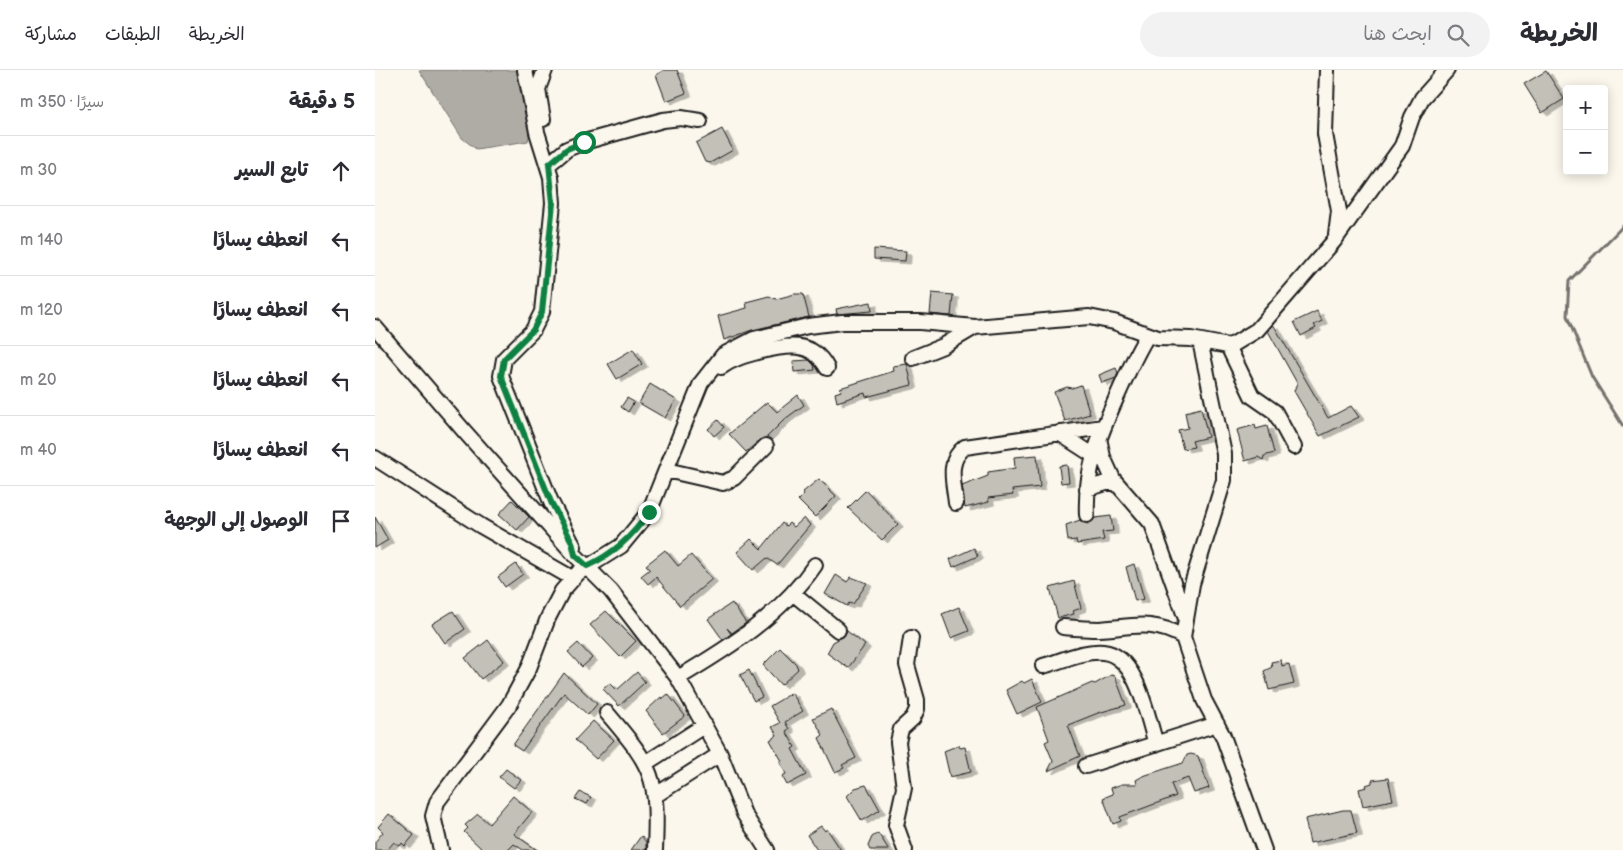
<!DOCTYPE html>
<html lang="ar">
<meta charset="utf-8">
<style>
body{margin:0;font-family:"Balsamiq Sans","Playpen Sans Arabic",sans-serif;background:#f2f2f3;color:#2b2b33;direction:rtl}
.controls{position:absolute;right:15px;top:15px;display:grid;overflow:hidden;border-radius:5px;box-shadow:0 2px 12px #0003}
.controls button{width:45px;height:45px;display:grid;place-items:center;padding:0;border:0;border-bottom:1px solid #e1e1e2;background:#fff;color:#2b2b33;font:25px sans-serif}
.stop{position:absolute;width:15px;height:15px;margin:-11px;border:4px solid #0b8043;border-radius:50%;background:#fff}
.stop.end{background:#0b8043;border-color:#fff;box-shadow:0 1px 5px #0008}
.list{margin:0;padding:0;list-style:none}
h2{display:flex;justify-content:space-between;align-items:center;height:65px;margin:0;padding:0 20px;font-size:21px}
h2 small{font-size:16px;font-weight:400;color:#7c7c81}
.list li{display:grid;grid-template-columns:32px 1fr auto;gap:15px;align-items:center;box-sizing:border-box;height:70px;padding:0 20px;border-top:1px solid #e1e1e2}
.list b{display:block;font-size:19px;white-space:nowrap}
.list em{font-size:16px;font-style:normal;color:#7c7c81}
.icon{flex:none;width:28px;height:28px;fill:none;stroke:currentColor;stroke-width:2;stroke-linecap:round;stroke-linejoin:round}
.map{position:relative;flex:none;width:1248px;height:780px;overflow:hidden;direction:ltr}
header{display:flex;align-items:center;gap:30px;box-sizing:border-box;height:70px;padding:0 25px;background:#fff;border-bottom:1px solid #e1e1e2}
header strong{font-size:24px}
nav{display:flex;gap:28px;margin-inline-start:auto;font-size:18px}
.search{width:350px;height:45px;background:#f2f2f3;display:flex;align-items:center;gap:12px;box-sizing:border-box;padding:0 18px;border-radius:28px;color:#7c7c81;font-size:19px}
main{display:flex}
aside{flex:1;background:#fff}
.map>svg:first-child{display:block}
</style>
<header>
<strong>الخريطة</strong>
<div class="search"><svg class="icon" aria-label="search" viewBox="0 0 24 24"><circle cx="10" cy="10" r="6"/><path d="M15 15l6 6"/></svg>ابحث هنا</div>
<nav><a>الخريطة</a><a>الطبقات</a><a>مشاركة</a></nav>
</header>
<main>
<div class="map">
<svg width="1248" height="780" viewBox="0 0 1248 780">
<defs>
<filter id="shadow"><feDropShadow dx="5.5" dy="3" stdDeviation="0" flood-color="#0004"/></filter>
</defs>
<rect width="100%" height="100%" fill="#fbf7ec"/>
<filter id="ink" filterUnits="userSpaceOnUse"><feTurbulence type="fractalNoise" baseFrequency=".02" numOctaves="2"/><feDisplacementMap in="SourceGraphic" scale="10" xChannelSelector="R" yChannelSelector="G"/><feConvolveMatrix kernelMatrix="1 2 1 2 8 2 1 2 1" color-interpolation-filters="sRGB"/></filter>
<g filter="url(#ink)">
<path fill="#afaca5" stroke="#74726e" d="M44,0H143L157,55L153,71L101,79L87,68Z"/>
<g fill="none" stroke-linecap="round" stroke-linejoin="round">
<path stroke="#74726e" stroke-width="3" d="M1248,156L1194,211L1192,246L1217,307L1248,356"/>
</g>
<path fill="#c3c0b8" stroke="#1c1c1c" filter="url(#shadow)" d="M289,0H302L311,23L291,31L281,5Z
M1171,1L1189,29L1167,43L1149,14Z
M347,59L358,80L335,93L330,92L321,73Z
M499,179L531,181L530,191L499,189Z
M557,223L578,225L576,246L555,244Z
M420,224H428L434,247L377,260L349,270L343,246L372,238L371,232L394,226L401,229Z
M496,232L497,241L462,244L461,239Z
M942,241L947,251L939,255L941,258L926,266L919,252Z
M898,254L953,348L976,336L984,347L945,366L919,321L922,313L893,261Z
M258,279L267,294L242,309L233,294Z
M434,290L439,295L440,300L419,302L418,291Z
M532,294L537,315L491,327L490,323L462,332L460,323L466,321L465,318L519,301L518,296Z
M741,298L743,303L741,308L727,313L724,305Z
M275,314L301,330L290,348L264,333Z
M706,315L715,344L690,351L679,322L692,317L697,318Z
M423,325L429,335L410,349L392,367L385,370L371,382L354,364L392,332L402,342Z
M252,328L259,332L253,342L246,337Z
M826,338L833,367L817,371L819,377L808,379L803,360L813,358L810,342Z
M343,350L349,357L339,366L333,359Z
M880,355L881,359L892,356L899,383L889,386L888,390L883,387L870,391L862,360Z
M662,385L665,417L637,420L638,425L613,428L614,432L590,438L587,416L613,406V402L640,398L639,387Z
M692,395L694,412L686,413L684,396Z
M444,409L461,426L440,447L423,430L429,424L428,422Z
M491,420L523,454L507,470L473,438Z
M137,430L154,447L142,460L124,444Z
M736,446L738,461L727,462L729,470L702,474L701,470L693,471L691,455L705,450L713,454L720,448Z
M0,447L13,470L0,478Z
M429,448L435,455L402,495L392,488L378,500L362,482L376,469L386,479L407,453L411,456L414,453L419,457Z
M599,478L603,486L578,497L575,489Z
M290,480L303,496L316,485L337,509L305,536L281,507L273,514L266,506L275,499L271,495Z
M141,494L148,504L130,517L123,507Z
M759,494L769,529L760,531L751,497Z
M461,505L472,512L476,507L492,513L478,534L474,533L472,536L450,524Z
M699,511L706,538L698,541L699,544L683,548L675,518Z
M357,533L371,553L357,563L352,558L356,564L348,570L333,549Z
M584,537L594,561L576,568L567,544Z
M78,541L90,559L70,573L57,554Z
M231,541L261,571L245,587L215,555Z
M472,561L490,575L473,598L452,583L458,572L469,566Z
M113,570L129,591L106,609L90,588Z
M203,573L217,588L207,597L193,582Z
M405,578L421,594L423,599L406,615L388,595Z
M906,590L907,596L914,594L919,614L894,620L889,601L897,597L896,592Z
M374,600L387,627L379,631L365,605Z
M262,602L270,612L244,636L228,619L235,613L242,620Z
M189,603L222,634L213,645L189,623L147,681L138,675Z
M736,605L740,606L751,635L723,643L693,655L705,686L673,701L678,691L670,672L674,670L662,637L717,613L720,614Z
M657,609L667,632L642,644L631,620L647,611L649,613Z
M417,623L428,641L410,652L414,659L411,661L420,677L417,679L431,705L412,715L407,706L411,704L405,692L407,691L395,670L402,665L397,657L405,653L395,636Z
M293,624L310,646L288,663L271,641L286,627L287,629Z
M456,639L481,688L467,695L469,698L460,702L444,668L448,665L438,648Z
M218,651L239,670L221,689L200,670Z
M584,675L585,678L590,677L596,702L575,707L569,681Z
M816,684L823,686L834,718L819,723L813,708L796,714L801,726L745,747L746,751L738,754L728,728L738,724L736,718L747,714H762L761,710L768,706L808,693L812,685Z
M131,699L146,710L139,718L124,707Z
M1013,708L1018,730L988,736L984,719L992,717L991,715L997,713V710Z
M491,715L505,740L487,751L472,726L480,718Z
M205,722L216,727L212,734L200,729Z
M138,726L157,742L139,764L162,780H148L139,774L133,780H108L89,762L93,758L90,755L103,744L114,754Z
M968,740H976L982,763L935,773L930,749Z
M14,744L39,765L30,776L27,773L25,776L19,772L12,780H0V772L8,762L3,757Z
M446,756L450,761L452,759L466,780H442L432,765Z
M503,763L514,780H495L493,776L497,767Z
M266,766L271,772V780H256Z"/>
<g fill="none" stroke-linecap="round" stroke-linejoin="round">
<defs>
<path id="minor" d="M150,0L162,62L176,107L178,133L167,242L158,260L129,289L126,306L176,432L199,477
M952,0L950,64L964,141L961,165
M168,49L163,19L170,0
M174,94L192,79L209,72L288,50L306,48L325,51
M0,257L90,362L200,485L236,521L303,608L345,684L369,744L392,780
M825,271L849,384V410L817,514L808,567L829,630L848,666L889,780
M853,276L877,326L900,342L919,377
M538,288L568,276L600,257
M346,297C359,288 371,285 386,281C412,275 437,270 452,298
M684,363L718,385
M724,368L728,387L738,409L777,454L810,546
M0,388L106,456L197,508
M291,400L348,413L359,408L391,376
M712,419L731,413H741
M581,433C579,413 571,391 590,377L728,357
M712,445C710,402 723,369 740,331C750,309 759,287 772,266
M419,524L463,560
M688,557C700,558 712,559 724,559C757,557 777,549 808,567
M668,596C686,591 709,580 728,582C762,585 772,646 781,674
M303,608C355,577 406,545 440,495
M232,643C279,698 283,707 280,780
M271,693L330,655
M711,696L842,654
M281,725L345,684
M66,780L58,746L62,732L134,635L154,598L173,548L187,521L203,503L246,476L274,442L326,313L348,285L379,269L433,256L467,252H545L600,257L714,247L739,252L783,268L816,269L853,276L859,274L882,260L959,171L1027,76L1037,47L1047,28L1072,0
M530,780L521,755L529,718L523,672L526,659L538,648L542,639V630L532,595L536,568"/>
</defs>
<use href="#minor" stroke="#1c1c1c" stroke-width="18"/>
<use href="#minor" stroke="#fbf7ec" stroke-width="14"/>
</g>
</g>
<g fill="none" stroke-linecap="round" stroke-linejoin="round" filter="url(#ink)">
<path stroke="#0b8043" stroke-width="6" d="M209,72L192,79L174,94L178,133L167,242L158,260L129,289L126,306L176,432L197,472L200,485L212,496C239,484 258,466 274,442"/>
</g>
</svg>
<div class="controls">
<button>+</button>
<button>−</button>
</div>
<div class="stop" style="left:209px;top:72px"></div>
<div class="stop end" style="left:274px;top:442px"></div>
</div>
<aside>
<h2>5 دقيقة<small>سيرًا · 350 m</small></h2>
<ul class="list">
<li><svg class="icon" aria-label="ahead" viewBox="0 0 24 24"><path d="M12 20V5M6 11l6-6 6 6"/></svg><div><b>تابع السير</b></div><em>30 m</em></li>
<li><svg class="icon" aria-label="left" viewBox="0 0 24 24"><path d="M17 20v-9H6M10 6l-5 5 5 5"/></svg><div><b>انعطف يسارًا</b></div><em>140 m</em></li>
<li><svg class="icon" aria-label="left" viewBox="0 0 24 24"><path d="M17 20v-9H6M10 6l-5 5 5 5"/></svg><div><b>انعطف يسارًا</b></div><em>120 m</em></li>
<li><svg class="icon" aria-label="left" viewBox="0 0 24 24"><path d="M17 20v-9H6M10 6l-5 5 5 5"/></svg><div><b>انعطف يسارًا</b></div><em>20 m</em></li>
<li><svg class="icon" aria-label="left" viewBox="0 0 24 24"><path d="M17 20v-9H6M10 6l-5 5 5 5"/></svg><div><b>انعطف يسارًا</b></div><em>40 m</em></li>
<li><svg class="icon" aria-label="arrive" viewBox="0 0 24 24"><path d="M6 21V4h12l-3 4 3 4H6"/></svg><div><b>الوصول إلى الوجهة</b></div></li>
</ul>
</aside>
</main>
